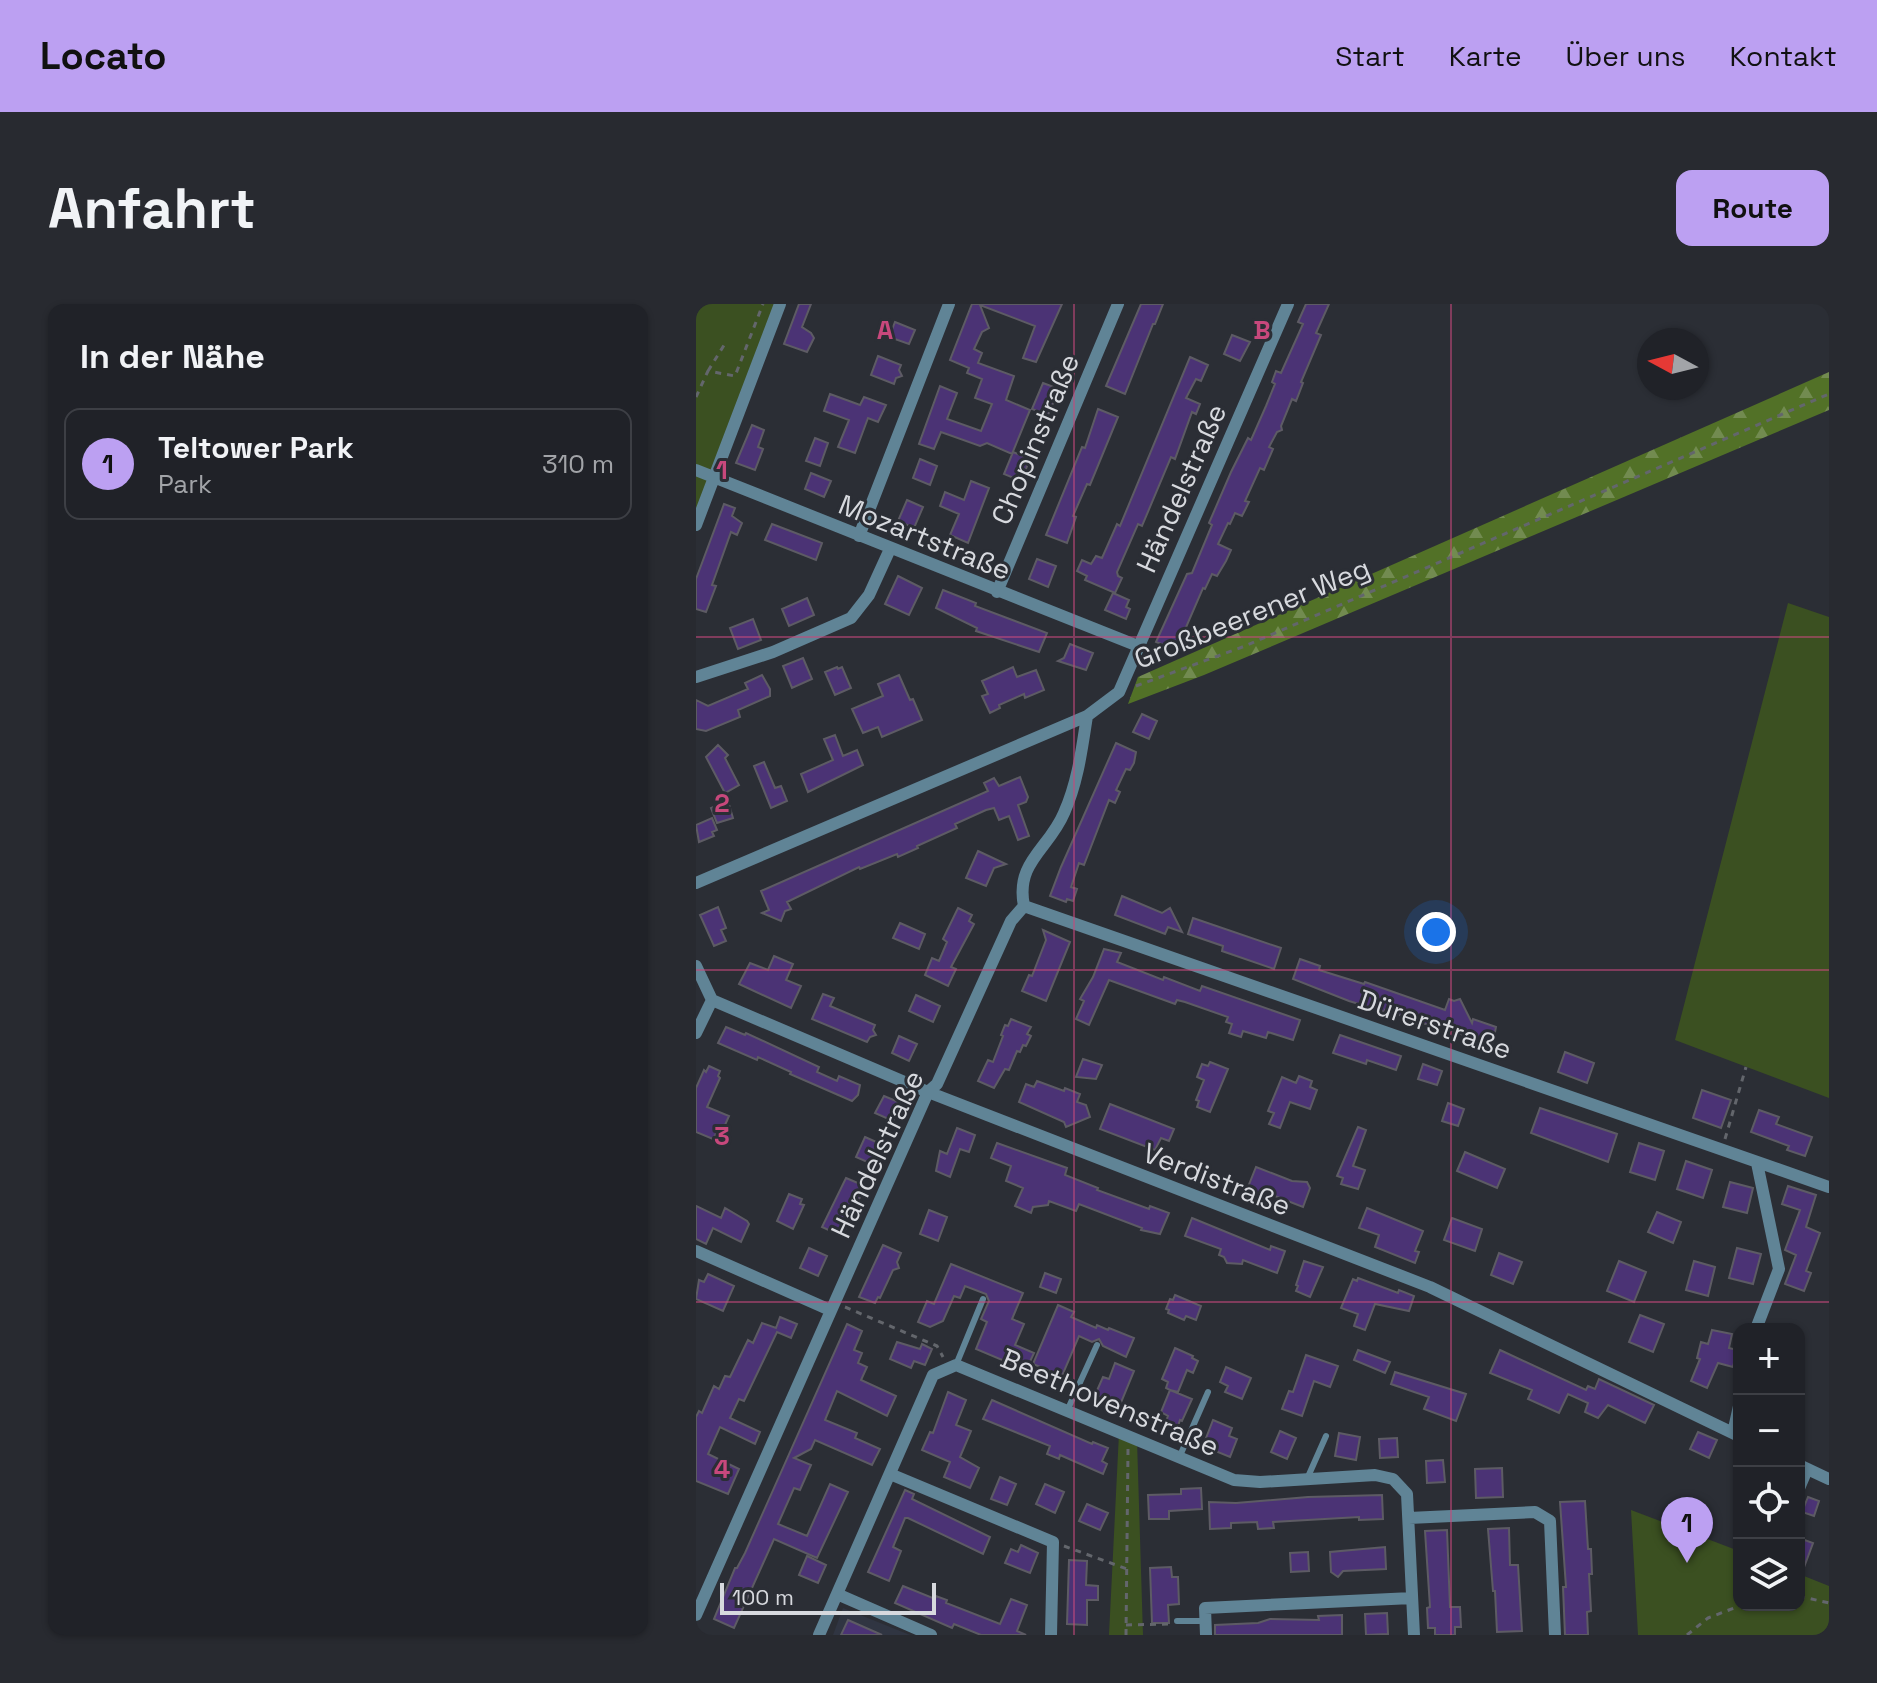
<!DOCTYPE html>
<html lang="de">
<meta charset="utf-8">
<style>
body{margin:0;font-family:"Space Grotesk",sans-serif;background:#282a30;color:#f1f3f6}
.controls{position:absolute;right:24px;bottom:24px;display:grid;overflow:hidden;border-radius:16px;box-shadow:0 2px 6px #0004}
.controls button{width:72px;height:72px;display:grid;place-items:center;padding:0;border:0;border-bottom:2px solid #3d3f45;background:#202228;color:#f1f3f6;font:40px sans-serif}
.compass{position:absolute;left:941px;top:24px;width:72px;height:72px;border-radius:50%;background:#202228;box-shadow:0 2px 6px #0004;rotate:277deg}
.scale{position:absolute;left:24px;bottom:20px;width:216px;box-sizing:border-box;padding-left:8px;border:4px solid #d7d9de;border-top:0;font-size:22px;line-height:28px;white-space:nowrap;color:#d7d9de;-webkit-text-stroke:6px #2b2e35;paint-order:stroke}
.you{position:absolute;left:740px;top:628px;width:28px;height:28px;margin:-20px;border:6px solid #fff;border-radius:50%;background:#1a73e8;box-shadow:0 0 0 12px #1a73e833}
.badge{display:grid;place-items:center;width:52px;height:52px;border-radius:50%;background:#bca0f2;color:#111;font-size:26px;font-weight:700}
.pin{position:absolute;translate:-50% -66px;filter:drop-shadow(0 2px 4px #0008)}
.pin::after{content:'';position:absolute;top:42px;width:28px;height:24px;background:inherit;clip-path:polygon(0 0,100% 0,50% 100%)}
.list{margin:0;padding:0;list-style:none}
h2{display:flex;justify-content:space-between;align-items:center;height:104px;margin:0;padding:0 32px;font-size:34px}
h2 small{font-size:26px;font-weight:400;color:#a2a4a8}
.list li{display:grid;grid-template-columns:52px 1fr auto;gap:24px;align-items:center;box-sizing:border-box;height:112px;margin:0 16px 16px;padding:0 16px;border:2px solid #3d3f45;border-radius:16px}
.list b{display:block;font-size:30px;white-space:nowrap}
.list p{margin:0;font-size:26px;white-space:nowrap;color:#a2a4a8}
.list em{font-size:26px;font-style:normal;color:#a2a4a8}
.icon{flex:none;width:44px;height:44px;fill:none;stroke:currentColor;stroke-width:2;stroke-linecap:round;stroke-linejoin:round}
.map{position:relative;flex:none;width:1133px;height:1331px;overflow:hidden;border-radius:16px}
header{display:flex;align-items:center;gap:48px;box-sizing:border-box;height:112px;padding:0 40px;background:#bca0f2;color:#111}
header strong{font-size:38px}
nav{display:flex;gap:44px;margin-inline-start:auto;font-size:28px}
.intro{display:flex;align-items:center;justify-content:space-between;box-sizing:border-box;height:192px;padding:0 48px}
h1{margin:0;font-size:56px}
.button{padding:20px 36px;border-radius:16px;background:#bca0f2;color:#111;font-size:28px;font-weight:700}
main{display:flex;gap:48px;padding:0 48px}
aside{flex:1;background:#202228;border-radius:16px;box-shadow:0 2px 6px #0004}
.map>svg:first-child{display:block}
</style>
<header>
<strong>Locato</strong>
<nav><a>Start</a><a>Karte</a><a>Über uns</a><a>Kontakt</a></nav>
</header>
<div class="intro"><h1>Anfahrt</h1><a class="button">Route</a></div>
<main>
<aside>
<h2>In der Nähe<small></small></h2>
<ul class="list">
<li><span class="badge">1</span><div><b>Teltower Park</b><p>Park</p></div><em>310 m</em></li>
</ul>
</aside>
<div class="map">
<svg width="1133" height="1331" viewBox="0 0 1133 1331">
<defs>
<pattern id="forest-firs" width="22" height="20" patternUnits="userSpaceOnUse" patternTransform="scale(2)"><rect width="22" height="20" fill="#527127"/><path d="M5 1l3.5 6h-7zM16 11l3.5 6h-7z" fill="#728b50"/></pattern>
</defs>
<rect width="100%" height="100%" fill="#2b2e35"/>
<path fill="#303542" d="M147,1304L214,1331H137Z"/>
<path fill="#3b5021" d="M0,0H84L0,221Z
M1092,299L1133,313V794L979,736Z
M423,1129L441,1136L447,1331H413Z
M935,1206L1043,1247V1301H1103V1270L1133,1282V1331H942Z"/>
<path fill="url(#forest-firs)" d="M1133,68V106L508,371L432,400L442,373Z"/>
<path fill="#4b3375" stroke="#5d5b64" stroke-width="2" d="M103,0H115L106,23L115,29L118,34L111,48L88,40Z
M276,0H366L340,58L327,54L339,22L284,1L293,24L286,28L278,45L286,49L282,59L318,72L310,96L334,106L316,150L291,139L284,142L245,128L238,145L223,140L244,82L261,89L251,115L285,127L296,100L279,94L286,75L271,69L273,64L254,56Z
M445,0H467L459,20H457L429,90L410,82Z
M610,0H633L620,29L625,31L605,78L607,79L600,97L596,95L585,122L586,126L581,128L573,143L577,145L568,166L564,164L549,197L553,198L546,212L539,209L534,220L532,219L522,240L535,246L530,257L521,272L516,270L509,285L507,284L481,344L472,339L468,341L460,338L491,270L496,269L516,221L513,219L535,168L552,134L555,136L570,102L579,80L576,78L580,67L585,69L607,20L602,18Z
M199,18L219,26L213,40L193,33Z
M536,31L554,38L544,57L528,50Z
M182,52L205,61L203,66L206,72L200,74L198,80L175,71Z
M494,53L512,61L505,77L500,75L490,94L504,100L500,110L496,108L479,155L475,153L446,222L442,220L421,268L422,272L426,274L419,289L389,276L391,272L381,267L386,256L395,260L400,252L406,254L421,220L424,222Z
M347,79L363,85L352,111L336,105Z
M134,90L164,101L168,93L190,101L182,118L172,114L159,149L142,143L153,116L128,107Z
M402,105L422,113L394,181L391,180L377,212L380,213L371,239L350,231L386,143L389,144Z
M56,121L68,126L62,143L67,145L59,166L40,159Z
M119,134L132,139L124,162L110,157Z
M317,148L334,155L325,177L308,170Z
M224,155L241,162L234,181L217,174Z
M115,169L135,177L128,193L109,185Z
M275,177L293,184L272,239L254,231L263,210L244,202L249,188L268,196Z
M211,196L227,203L218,224L202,217Z
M28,200L39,204L36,212L46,219L41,231L35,228L16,281L20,282L10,308L0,305V275Z
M76,220L126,239L120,256L69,236Z
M341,255L360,262L352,283L333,275Z
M202,272L226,284L213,311L189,300Z
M247,286L280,299L279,302L351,329L343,348L280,327L281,324L240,304Z
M417,289L433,296L430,303L434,305L430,315L409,306Z
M111,294L118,311L93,322L86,305Z
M57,315L65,336L42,345L34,324Z
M374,340L397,349L390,366L362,357L368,354Z
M107,354L116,375L96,384L87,362Z
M141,363L142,365L146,363L155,384L139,391L129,368Z
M317,363L321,373L340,366L348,386L329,394L328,390L303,401L304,404L294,409L286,392L292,390L286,377Z
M66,371L74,385V392L42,406L44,413L10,427L0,425V396L12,402L52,385L49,379Z
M203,371L214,396L217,395L226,416L186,433L182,423L167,429L156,405L187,392L182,380Z
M446,410L461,417L453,435L437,428Z
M139,431L147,452L161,446L167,461L112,488L105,470L137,456L128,435Z
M420,439L440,448L438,459L434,466L430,465L420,486L424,488L419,499L413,496L388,561L383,559L375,583L381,585L377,597L371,595L370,598L354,592L365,563Z
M22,441L32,451L29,454L43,481L29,489L10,453Z
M68,458L79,484L85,482L91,497L75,504L58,462Z
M324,473L332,493L330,498L322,501L333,532L322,536L313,512L303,516L298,504L290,506L259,520L261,524L221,542L222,544L202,553L201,550L164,565L163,563L91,598L95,605L89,607L85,617L66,609L73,606L65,587L292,487L288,479L298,474L303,482Z
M32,497L37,514L21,519L15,504Z
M16,514L21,526L16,528L18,532L3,538L0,521Z
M282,547L310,560L298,564L290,582L270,574Z
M426,592L466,609L474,604L486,628L472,623L469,630L419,611Z
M22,603L30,624L25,626L30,637L18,642L4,611Z
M262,604L276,611L273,617L278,620L255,663L260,665L252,682L229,671L236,654L243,657L251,638L247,635Z
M497,614L585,644L578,665L526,647L527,642L492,630Z
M204,619L229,630L223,645L197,634Z
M347,626L374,638L350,697L326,687L333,671L336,672L350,636Z
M408,645L425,649L421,658L467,676L468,673L504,687L506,682L604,716L597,736L572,728L570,734L547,727L545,733L533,729L536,720L530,718L532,713L489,698L481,696L479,700L413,676L393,721L380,715L388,697L384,695L397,673Z
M78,652L97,660L90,676L105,682L95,704L43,680L54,659L72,666Z
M604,655L624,662L623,666L668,680L669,678L749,706L753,695L758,697L764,695L776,719L777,715L800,723L796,743L739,719L738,723L689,706V708L653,697L597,675Z
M127,690L138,694L134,702L179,721L177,726L180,731L174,733L171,738L116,715Z
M220,691L244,702L237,718L213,707Z
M315,715L335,723L331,730L335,732L330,742L327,741L324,748L321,747L313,766L309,765L298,784L282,777L292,756L297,758L307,732L305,731L309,721L312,722Z
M30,723L49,731L50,729L123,763L121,768L141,777L143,772L164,781L162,791L156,797L94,770L95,768L62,753L61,756L22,739Z
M644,731L705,752L700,766L671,756L670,760L637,749Z
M203,732L221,740L213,757L196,749Z
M869,748L898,759L891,779L862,768Z
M387,755L406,761L400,775L380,773Z
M514,758L532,765L514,808L501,803L503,797L500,796L508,776L501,773L506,760L512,762Z
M727,760L746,767L741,781L722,775Z
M13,762L24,767L22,772L24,774L11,803L33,812L25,830L21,828L17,835L0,828V784L8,766L10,768Z
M603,772L616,777L614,783L621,786L614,805L594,798L584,824L573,820L578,809L572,807L586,773L600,779Z
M341,777L368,787L369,784L384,790L381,798L390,801L394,813L370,823L368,818L323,798L330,780L338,783Z
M1006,786L1035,796L1025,824L997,814Z
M188,792L205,799L197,817L179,809Z
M752,799L768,805L762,822L746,817Z
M414,800L478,825L473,837L465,834L459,846L404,825Z
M844,804L921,830L912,858L835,829Z
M1063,806L1083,813L1080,820L1116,833L1109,852L1091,846L1093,842L1055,828Z
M662,823L670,826L657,862L669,866L662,885L645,880L647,874L641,872Z
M261,824L279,831L273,848L264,845L254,873L240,867L244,847L251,850Z
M169,833L187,841L178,861L160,853Z
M301,839L371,864L369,871L402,884L401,886L453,905L454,902L473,909L464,930L445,926L446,924L383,900L380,907L353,897L352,901L337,903L335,909L319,902L327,884L310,877L315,862L295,854Z
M943,839L968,847L959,876L934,868Z
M769,848L809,865L801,884L761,867Z
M990,857L1016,866L1007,894L981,885Z
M560,863L596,877L611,878L614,884L607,903L571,889L569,896L550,888Z
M150,874L169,882L149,926L141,930L126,923Z
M1034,878L1057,884L1051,909L1027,903Z
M1092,882L1120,891L1110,923L1124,929L1110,967L1115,969L1108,987L1089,980L1100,951L1089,946L1104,906L1086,900Z
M93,890L106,895L104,900L108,901L97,925L81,917Z
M0,902L25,914L29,904L51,917L53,920L45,938L17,924L10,940L0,935Z
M671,904L727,927L719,947L723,948L719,959L679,943L683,931L663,924Z
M233,906L251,913L242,937L224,930Z
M961,908L985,918L977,939L952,928Z
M496,914L574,946L575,942L589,947L581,969L547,956L546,960L531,959L528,953L523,951L525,945L489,932Z
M756,914L786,925L779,947L748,936Z
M187,941L205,949L201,958L203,964L197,966L184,994L182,993L179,999L163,993Z
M113,944L131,952L122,972L104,964Z
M1041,944L1065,950L1057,980L1033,974Z
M803,949L826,958L817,980L795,971Z
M608,957L627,963L614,993L600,987L602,982L600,981Z
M923,957L950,968L938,998L911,987Z
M998,957L1019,963L1012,992L990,986Z
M255,960L327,989L316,1015L328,1020L319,1041L338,1049L330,1066L280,1045L291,1018L285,1015L293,997L290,990L269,982L264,994L258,992L247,1017L234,1023L222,1018L231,997L238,1000Z
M349,969L365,975L360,989L344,983Z
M12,970L38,982L27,1007L0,995L3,976L8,978Z
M662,974L702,989L703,986L718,992L713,1007L679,1000L669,1026L658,1022L662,1010L645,1004L657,975L661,977Z
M479,991L505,1002L500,1016L490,1012L488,1016L472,1009L473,1006L470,1005L474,995L477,996Z
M362,1001L378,1008L375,1013L400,1024L401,1021L412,1026L413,1024L438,1034L430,1053L407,1042L403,1035L396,1038L383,1032L366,1072L337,1060Z
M944,1011L968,1020L957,1048L933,1038Z
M84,1013L101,1020L95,1034L81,1028L48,1097L43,1095L34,1114L64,1128L59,1140L24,1123L12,1150L43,1165L32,1190L0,1177V1113L3,1107L6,1109L18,1082L23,1085L29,1072L34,1073L52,1036L57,1039L66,1019L80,1024Z
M151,1020L166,1027L158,1046L166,1049L162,1059L171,1063L165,1076L200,1092L191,1112L141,1087L129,1116L161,1129L159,1134L184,1145L176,1161L119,1136L115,1145L98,1154L115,1161L104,1186L98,1184L82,1220L111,1232L134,1180L152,1188L121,1254L78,1235L38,1324L18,1315L39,1264H41L49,1249Z
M1016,1026L1036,1030L1033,1044L1041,1046L1037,1063L1022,1059L1011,1084L995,1077L1004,1055L1001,1054L1005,1038L1012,1040Z
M201,1038L224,1045L226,1040L236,1045L229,1061L218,1057L215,1064L194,1055Z
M479,1044L497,1052L496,1054L502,1057L497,1069L491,1066L482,1088L474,1086L496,1095L486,1117L484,1116L482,1122L470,1117L472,1112L465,1108L474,1086L470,1084L472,1078L466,1075Z
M662,1046L694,1058L689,1069L658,1056Z
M804,1046L890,1086L892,1082L899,1085L903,1075L958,1101L949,1119L912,1101L902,1114L889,1108L892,1099L872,1090L863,1109L832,1095L836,1086L794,1069Z
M610,1051L642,1062L634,1083L618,1077L606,1112L586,1105L593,1087L597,1088Z
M419,1059L438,1067L424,1101L399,1091L407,1073L413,1075Z
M530,1063L555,1074L546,1095L529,1088L532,1082L524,1078Z
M699,1068L770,1090L760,1117L728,1105L733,1093L695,1080Z
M252,1088L270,1096L260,1121L275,1127L264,1153L283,1164L274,1184L248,1173L254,1158L226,1146L234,1128L237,1129Z
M296,1096L396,1140L397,1138L412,1144L406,1157L411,1160L407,1170L364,1151L363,1155L351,1150L354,1142L287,1115Z
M517,1116L536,1124L533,1132L541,1135L534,1153L507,1142Z
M584,1127L600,1134L591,1155L575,1148Z
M1002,1128L1021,1136L1013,1154L994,1145Z
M643,1129L664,1133L660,1156L639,1152Z
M701,1134L702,1153L684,1154L683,1135Z
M747,1156L749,1178L731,1179L730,1157Z
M806,1164L807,1193L780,1194L779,1165Z
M304,1173L320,1180L311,1201L295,1195Z
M349,1180L368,1188L359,1209L340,1200Z
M505,1184L506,1205L473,1207V1215H453L452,1191L485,1190V1185Z
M209,1186L218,1190L216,1195L294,1233L287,1250L212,1214H209L197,1243L205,1247L193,1277L172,1268Z
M686,1191L687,1215L663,1216V1213L577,1218L578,1224L562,1225L561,1218L535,1219V1224L514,1225L513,1198L540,1199L612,1193Z
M1112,1193L1123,1197L1118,1212L1106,1208Z
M889,1197L892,1245H895L896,1270H893L895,1307L891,1308L892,1331H869L867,1283H870L864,1198Z
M391,1200L412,1209L404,1226L383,1217Z
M813,1224L814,1261H822L826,1327L801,1328L799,1287H797L792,1225Z
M751,1226L754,1303H764L765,1323H759V1331H739V1324H732L731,1304L734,1303L729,1227Z
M1103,1234L1117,1239L1104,1274H1103Z
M325,1241L342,1249L334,1269L309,1259L315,1245L322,1248Z
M689,1243L690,1265L647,1267L642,1273L635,1268L634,1248Z
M612,1248L613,1267L595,1268L594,1249Z
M111,1252L130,1261L122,1279L103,1271Z
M373,1256L391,1257L390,1281L402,1282V1296H391V1321L371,1320Z
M475,1263L476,1273H482L483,1300L472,1301L473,1319H456L454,1264Z
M207,1282L239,1295L240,1292L251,1296L250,1299L304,1320L315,1295L331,1301L321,1327L330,1331H285L258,1320L256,1324L199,1299Z
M691,1309L692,1330L670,1331L669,1310Z
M646,1311V1331H519V1321L562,1319L574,1315L623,1316L622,1312Z
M152,1316L186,1331H145Z"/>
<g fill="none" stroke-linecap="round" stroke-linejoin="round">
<path stroke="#63666c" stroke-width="3" stroke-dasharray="6 6" stroke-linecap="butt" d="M12,67L30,38
M0,93L12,67L39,72L67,0
M440,382L549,342L1133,90
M1029,835L1050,763
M149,1003L241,1042L247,1053
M368,1242L431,1265
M1103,1292L1133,1299
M430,1321L474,1320
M430,1331L432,1145
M991,1331L1012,1314L1046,1301"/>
<path stroke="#608496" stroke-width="6" d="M260,1061L287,995
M371,1107L401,1041
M483,1154L512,1088
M611,1175L630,1132
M1103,1192L1114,1166
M481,1317H509"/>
<path stroke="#608496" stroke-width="12" d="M0,166L442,342
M0,221L84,0
M163,232L253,0
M301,288L422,0
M0,373L77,348L155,314L173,291L194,245
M0,579L391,412L423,388L592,0
M328,602L1133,883
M328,602C319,558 353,545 368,509C382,478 386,444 391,412
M0,662L16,696L232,788L734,983L1043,1132
M0,729L16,696
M0,947L134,1006
M1060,1025L1083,965L1061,859
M1037,1129L1043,1102
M1103,1161L1133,1175
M194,1170L357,1238L355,1331
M713,1214L839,1208L854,1217L859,1331
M141,1290L235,1331
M0,1311L232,788L241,780L315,617L328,602
M123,1331L237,1071L260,1061L538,1176L564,1178L679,1171L697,1175L711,1190L718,1331
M510,1331L509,1304L716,1294"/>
</g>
<path fill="none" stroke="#c7487c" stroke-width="2" stroke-opacity="0.55" d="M378,0V1331M755,0V1331M0,333H1133M0,666H1133M0,998H1133"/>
<g text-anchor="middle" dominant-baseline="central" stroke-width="6" stroke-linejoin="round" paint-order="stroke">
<g font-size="28" fill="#d7d9de" stroke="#2b2e35">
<text transform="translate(339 135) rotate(-67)">Chopinstraße</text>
<text transform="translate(485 184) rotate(-66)">Händelstraße</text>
<text transform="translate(229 233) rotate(22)">Mozartstraße</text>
<text transform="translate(556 309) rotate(-22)">Großbeerener Weg</text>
<text transform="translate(739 720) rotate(19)">Dürerstraße</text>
<text transform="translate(181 850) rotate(-65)">Händelstraße</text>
<text transform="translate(521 875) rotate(21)">Verdistraße</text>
<text transform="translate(414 1098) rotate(23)">Beethovenstraße</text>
</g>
</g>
<g font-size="26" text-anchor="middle" font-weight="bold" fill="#c7487c" stroke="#2b2e35" stroke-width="6" stroke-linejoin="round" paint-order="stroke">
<text x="189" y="35">A</text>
<text x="566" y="35">B</text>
<text x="26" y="175">1</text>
<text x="26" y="508">2</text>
<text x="26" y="841">3</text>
<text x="26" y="1174">4</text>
</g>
</svg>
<div class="controls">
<button>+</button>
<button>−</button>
<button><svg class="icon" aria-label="locate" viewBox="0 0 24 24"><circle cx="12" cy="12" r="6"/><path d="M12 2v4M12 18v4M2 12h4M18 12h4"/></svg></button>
<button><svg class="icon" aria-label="layers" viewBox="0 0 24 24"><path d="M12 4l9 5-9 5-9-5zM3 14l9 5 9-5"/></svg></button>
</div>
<svg class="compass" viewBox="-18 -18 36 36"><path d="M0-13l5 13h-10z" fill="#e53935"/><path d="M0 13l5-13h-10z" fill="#a2a4a8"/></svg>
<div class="scale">100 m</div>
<div class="you"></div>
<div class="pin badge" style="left:991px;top:1259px">1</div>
</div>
</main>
